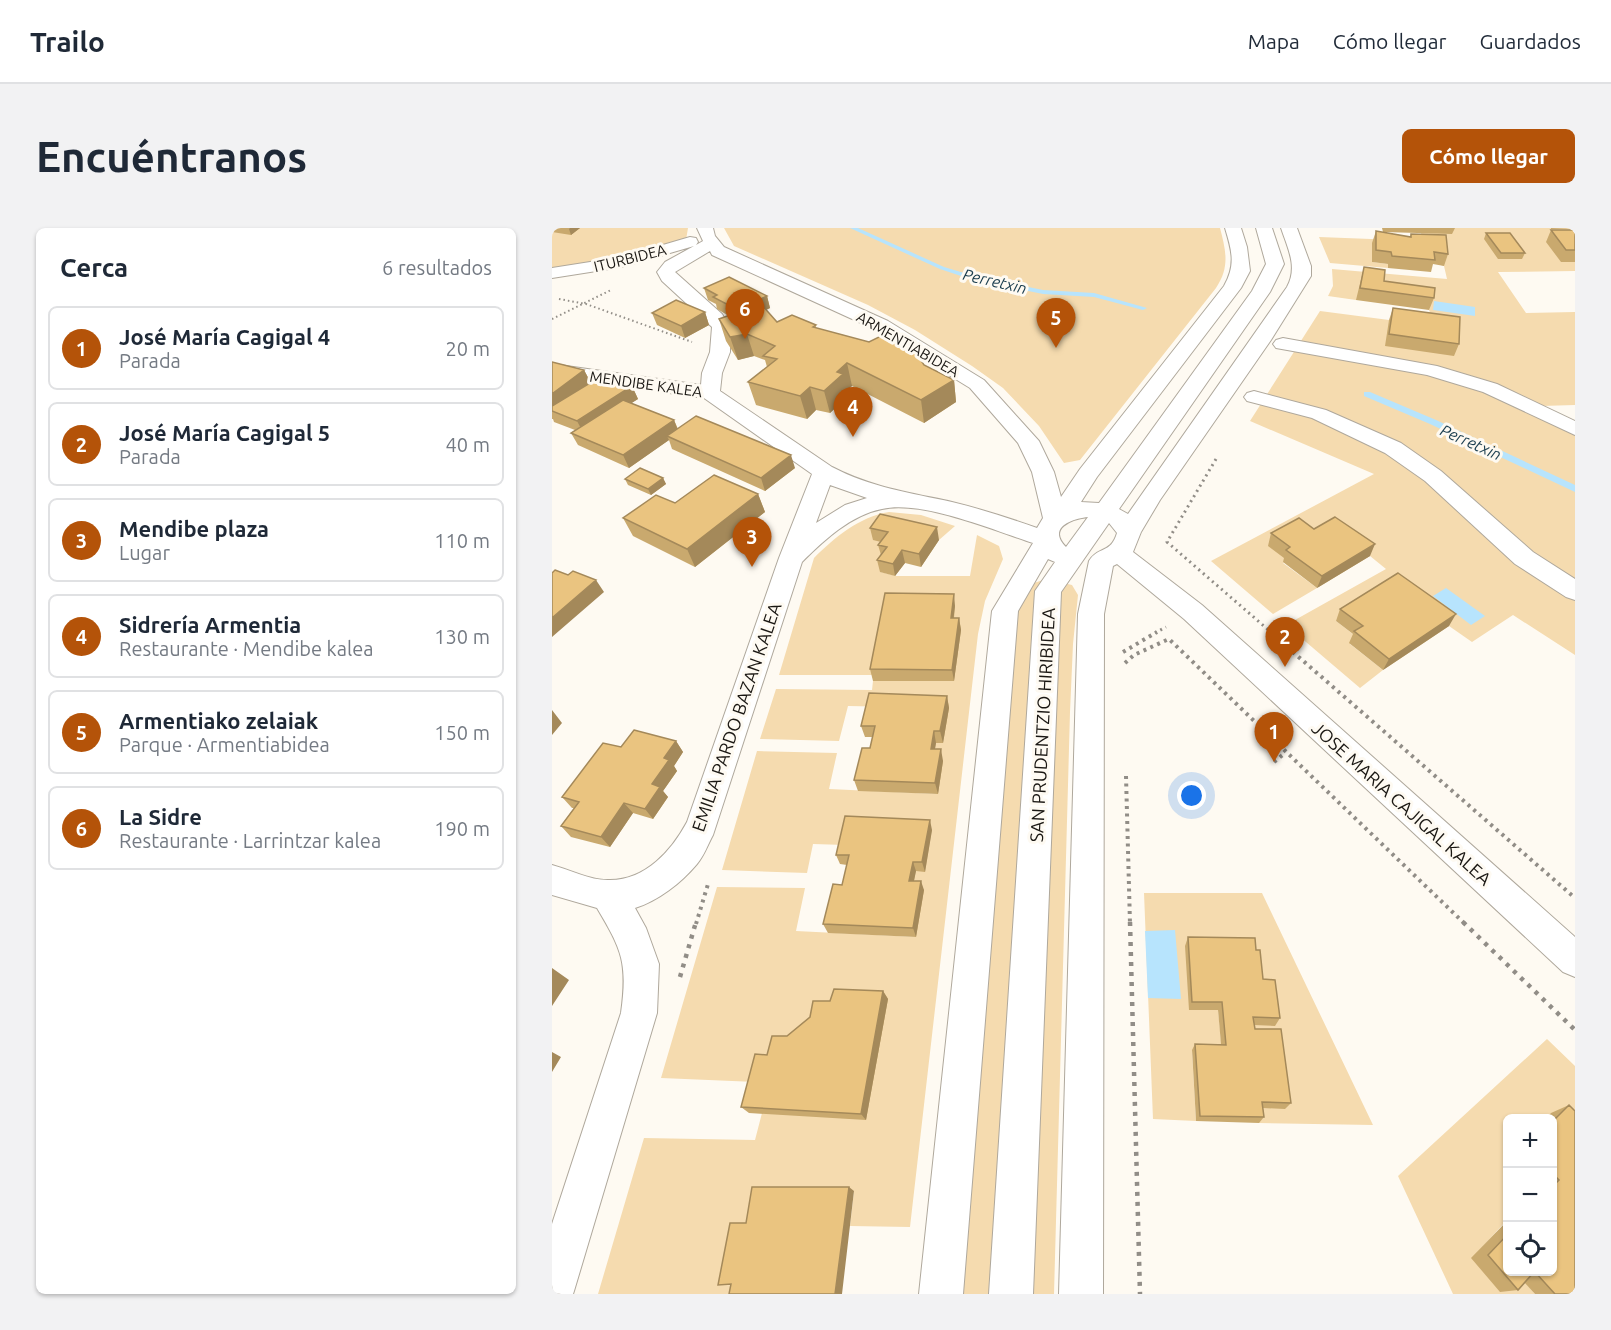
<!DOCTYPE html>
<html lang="es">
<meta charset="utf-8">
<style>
body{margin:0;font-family:Ubuntu,sans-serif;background:#f2f2f3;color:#1f2937}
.controls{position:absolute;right:18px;bottom:18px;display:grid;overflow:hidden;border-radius:9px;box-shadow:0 2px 4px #0004}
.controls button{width:54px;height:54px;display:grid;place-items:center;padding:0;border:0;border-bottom:2px solid #e0e1e3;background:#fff;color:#1f2937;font:30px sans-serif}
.you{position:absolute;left:640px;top:568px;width:21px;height:21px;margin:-15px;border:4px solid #fff;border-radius:50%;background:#1a73e8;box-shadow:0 0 0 9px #1a73e833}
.badge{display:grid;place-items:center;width:39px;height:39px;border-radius:50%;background:#b45309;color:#fff;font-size:20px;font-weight:700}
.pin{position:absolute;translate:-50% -50px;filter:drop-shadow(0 2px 3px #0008)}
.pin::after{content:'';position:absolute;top:32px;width:21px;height:18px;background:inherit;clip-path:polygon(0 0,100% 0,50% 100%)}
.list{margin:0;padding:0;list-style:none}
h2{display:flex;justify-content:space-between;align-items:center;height:78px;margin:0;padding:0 24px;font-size:26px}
h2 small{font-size:20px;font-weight:400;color:#747a83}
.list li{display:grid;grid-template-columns:39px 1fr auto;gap:18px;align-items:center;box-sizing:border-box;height:84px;margin:0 12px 12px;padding:0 12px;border:2px solid #e0e1e3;border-radius:9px}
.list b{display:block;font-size:22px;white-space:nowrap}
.list p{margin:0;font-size:20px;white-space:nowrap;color:#747a83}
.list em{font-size:20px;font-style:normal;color:#747a83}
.icon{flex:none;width:33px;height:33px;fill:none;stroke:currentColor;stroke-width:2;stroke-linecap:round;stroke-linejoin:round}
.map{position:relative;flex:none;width:1023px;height:1066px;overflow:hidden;border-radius:9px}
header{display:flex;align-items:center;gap:36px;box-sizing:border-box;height:84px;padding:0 30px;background:#fff;border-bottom:2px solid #e0e1e3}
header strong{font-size:28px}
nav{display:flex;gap:33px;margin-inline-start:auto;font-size:21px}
.intro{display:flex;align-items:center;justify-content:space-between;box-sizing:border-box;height:144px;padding:0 36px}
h1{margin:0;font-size:42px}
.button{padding:15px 27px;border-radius:9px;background:#b45309;color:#fff;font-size:21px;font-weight:700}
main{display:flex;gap:36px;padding:0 36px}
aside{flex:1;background:#fff;border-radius:9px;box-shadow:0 2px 4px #0004}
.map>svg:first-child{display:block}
</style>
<header>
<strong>Trailo</strong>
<nav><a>Mapa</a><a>Cómo llegar</a><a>Guardados</a></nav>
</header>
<div class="intro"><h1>Encuéntranos</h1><a class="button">Cómo llegar</a></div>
<main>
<aside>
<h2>Cerca<small>6 resultados</small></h2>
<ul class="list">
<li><span class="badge">1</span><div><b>José María Cagigal 4</b><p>Parada</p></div><em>20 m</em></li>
<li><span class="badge">2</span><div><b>José María Cagigal 5</b><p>Parada</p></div><em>40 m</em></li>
<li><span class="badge">3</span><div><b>Mendibe plaza</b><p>Lugar</p></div><em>110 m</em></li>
<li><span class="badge">4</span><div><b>Sidrería Armentia</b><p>Restaurante · Mendibe kalea</p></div><em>130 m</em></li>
<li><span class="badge">5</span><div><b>Armentiako zelaiak</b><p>Parque · Armentiabidea</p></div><em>150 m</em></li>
<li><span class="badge">6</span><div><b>La Sidre</b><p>Restaurante · Larrintzar kalea</p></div><em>190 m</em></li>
</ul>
</aside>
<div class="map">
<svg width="1023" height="1066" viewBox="0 0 1023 1066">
<rect width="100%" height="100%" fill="#fefaf2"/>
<path fill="#f5dbaf" d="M0,0H136L134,12L76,31L0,42Z
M172,0H668C674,23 678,39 664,60L528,232L512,235L487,198L451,160L420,138L363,102L316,77L182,18Z
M898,0H1023V43L946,44L974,85L1023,84V177L989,178L1023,193V427L961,387L920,414L897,398L784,393L806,410L798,416L831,442L808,460L734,397L834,341L818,328L735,332L731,335L765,360L721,386L659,333L822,246L698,193L768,83L837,92L881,91L877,82L878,72H804L776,68L781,58L780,41L895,51L892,38L821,15L820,34L836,36V40L778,35L767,9L871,13L869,5Z
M337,284L369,287L403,298L387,312L331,298L339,316L329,344L344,348H418L425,307L447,318L451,331L433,373L426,406L358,999L298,998L302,963L175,1057L188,1058L187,1066H46L92,910L203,912L210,885L204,854L109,850L165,659L253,660L244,703L364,709L360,662L364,643H373L380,602L293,617L261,616L255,645L170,642L205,523L285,525L277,561L385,566L381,532L384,515L391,514L396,480L296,478L287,513L208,511L224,461L320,462L321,453H402L400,402L403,378L322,447H227L262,330C283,309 307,289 337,284Z
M494,351L520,357L526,367L521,416L518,484L502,1066H408L464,382L479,356Z
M592,665H710L821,897L707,895L705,880H733L698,808L697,797H723L666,782L670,823H640L644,893L601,891Z
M995,811L1023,838V910L999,886L994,890H956L955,992L920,1030L948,1063L965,1045L983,1066H901L846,948Z"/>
<path fill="#b7e4fd" d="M882,73L923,79V88L881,82Z
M894,360L933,388L919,397L881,368Z
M623,702L629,771L596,770L593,703Z"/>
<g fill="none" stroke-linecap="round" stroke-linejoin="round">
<path fill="#b7e4fd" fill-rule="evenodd" d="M298,0H306L392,39L422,48L491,62L542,65L595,80L591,82L542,69L491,66L418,51L388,41Z
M812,164H818L884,192L1023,257V264L878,196L812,168Z"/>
<defs>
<path id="street" d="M145,0H161L163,8L172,19L336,93L432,152L487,213L502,244L509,269L528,241L672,58C684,37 680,23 673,0H689L695,19L698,43L689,60L545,249L529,274L547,275L700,63L714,36L704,0H720L732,36L718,64L567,281L576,286L735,59C746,39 736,21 729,0H745L759,38V48L719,112L608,272L589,304L581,324L650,377L1023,709V749L1011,744L632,391L565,336L561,338L552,386L551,1066H507L526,386L537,333C546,318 559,326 565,305L557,295L509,364L481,1066H437L483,363L503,334L496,331L466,383L411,1066H367L440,383L481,315C441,302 370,272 330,281C299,287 272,312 250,334L161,607C156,616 152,628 145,636C129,655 106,673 83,680L94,700L107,736L105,785L22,1063L21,1066H0V996L69,785C76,735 70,722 45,680L0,667V637C18,642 40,653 58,652C94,652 120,622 135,594L227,330L260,246L152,170L0,148V136L149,157L150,145L158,124L160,99L110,53L105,44L113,34L142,18L70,39L0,50V40L70,29L138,9L144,10L146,14L144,17L151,13ZM158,23L160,27L322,101L418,160L466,215L480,244L491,290L485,300C457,290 429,281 400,274C359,265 318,259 280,239L168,163L170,145L178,124V99L170,86L123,44ZM278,257L315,270L293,277L264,295ZM536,289L514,319C495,300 519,291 536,289Z
M731,110L885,138L945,156L1023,193V207L931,164L875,147L724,120L721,116L724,112Z
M702,163L774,182L849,215L889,243L981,324L1023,351V372L1014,369L963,336L873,253L833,225L760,190L695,173L692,169L695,165Z"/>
</defs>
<use href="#street" stroke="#afa89c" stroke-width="2"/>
<path stroke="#918d87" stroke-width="2" stroke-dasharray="1.5 3" stroke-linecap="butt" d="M7,71L34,76L140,114
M0,91L59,62"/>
<path stroke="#918d87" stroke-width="3" stroke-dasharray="2 4" stroke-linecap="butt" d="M664,231L615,314L720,405
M603,405L614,399"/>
<path stroke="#918d87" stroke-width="4" stroke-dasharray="3 4.5" stroke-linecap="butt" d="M718,404L1023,670
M571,424L605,404
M573,435L582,427L617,411L913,696
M722,534L733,525
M574,548L578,696
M144,696L156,656"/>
<path stroke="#918d87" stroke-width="4.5" stroke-dasharray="4 6" stroke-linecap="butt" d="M578,694L588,1066
M911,694L1023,802
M128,749L144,694"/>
<use href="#street" fill="#fff" fill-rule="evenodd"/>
</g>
<path fill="#c9a96e" d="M0,0H28L19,7L0,4Z
M830,0H903L900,6L831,4Z
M999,0H1023L999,1Z
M999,2H1023V34H1009L994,14Z
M824,3L858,9L859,6L896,26L892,38L881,36L879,44L836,40V36L820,34V15Z
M934,5L973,25L970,31H946L932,11Z
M812,39L832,53L882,70L877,82L804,72Z
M152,60L215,68L218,80L214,82L225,94L264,97V100L372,137L402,152L404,174L372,195L300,158L295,162L296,168L278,185L264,182L255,191L204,177L196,154L215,139L213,132L202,128L186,132L174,113L167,91L177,88L165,81L164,76L156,72Z
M841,80L907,116L902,128L833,118L837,92Z
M153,84L157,97L133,110L105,97L100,85Z
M0,134L32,142L39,155L80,158L86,171L79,175L122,192L126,201L243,240L213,263L120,221L117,212L77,240L26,217L19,205L23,202L2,194L1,191H0Z
M111,250L114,256L99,267L76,257L73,251Z
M206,266L213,284L143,339L81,308L71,290L123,275Z
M318,300L387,312L369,339L353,335L343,348L328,344L325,332L329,327L326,317L329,314L321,312Z
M762,301L818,328L765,360L731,334L732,330L716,318L719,305Z
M403,378L402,390H407L409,402L402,453H321L318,441Z
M788,381L897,398L831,442L797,415L801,406L784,393Z
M395,468L397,480L391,515H384L383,521L391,533L386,566L306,563L302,552L318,520L321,509H313L309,498Z
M124,513L131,524L122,538L125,543L111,563L116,569L101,591L81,585L58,619L19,609L9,598L22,580H20L10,569L69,519Z
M380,602L373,644L364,643L362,653L372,662L364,709L276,705L271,696L290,657L295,637L288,636L284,627Z
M636,709L704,722L711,751L728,790L723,798L702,797L703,801L739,875L733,881L711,880L712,889L707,895L644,893L640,822L643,816H669L666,782H637L633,718Z
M331,763L336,771L314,892L197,885L189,879L215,827L235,808L278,773Z
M1017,877L1023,1066H983L972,1054L966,1062L948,1064L919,1030L956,992V1044H1000V891H994L999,885Z"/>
<path fill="#a4895a" d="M18,0H28L19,7L17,1Z
M215,68L218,80L189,94L186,82Z
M153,84L157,97L133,110L129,98Z
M195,106L202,128L186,132L178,109Z
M295,135L300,158L295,162L296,168L278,185L272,163L285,144Z
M32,142L41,159L0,183V166Z
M402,152L404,174L372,195L369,172Z
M80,158L86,171L32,206L25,193Z
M258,159L264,182L255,191L248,168Z
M122,192L127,205L115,208L117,212L77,240L71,227Z
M239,227L243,240L213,263L209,250Z
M111,250L114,256L99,267L96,261Z
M206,266L213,284L143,339L135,321Z
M385,299L387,312L369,339L367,326Z
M823,316L818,328L765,360L770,348Z
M350,322L353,335L343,348L341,336Z
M44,352L52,364L0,409V390Z
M402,366L403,378L400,402L399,390Z
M904,386L897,398L831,442L837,431Z
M407,390L409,402L402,453L400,442Z
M395,468L397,480L391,515L388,503Z
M0,482L10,495L0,507Z
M382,503L384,515L381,532L379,521Z
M124,513L131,524L122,538L125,543L111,563L116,569L101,591L93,581L100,556L112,530Z
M389,521L391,533L386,566L383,555Z
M72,575L81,585L58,619L49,609Z
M378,592L380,602L373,644L370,634Z
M361,634L364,643L360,662L357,653Z
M369,653L372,662L364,709L361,700Z
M0,740L17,752L0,778Z
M331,763L336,771L314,892L309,886Z
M0,824L9,829L0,844Z
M297,959L302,963L290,1066H283Z"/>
<path fill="#eac480" stroke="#a4895a" stroke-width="1.5" d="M999,2H1023V22H1014Z
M824,3L859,9V6L894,7L896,26L882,24L883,32L840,28L839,24L824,22Z
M934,5H958L973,25H949Z
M812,39L833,42L832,53L883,60L882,70L808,60Z
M177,49L215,68L186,82L161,69L165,67L152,60Z
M124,72L153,84L129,98L100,85Z
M209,76L225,94L240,87L264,97L261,99L317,114L333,106L360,119L372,137L402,152L369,172L295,135L285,144L291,146L272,163L258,159L248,168L196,154L225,131L211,128L223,118L195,106L178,109L167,91Z
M841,80L908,89L907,116L837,106Z
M0,134L32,142L0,166Z
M51,147L80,158L25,193L0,183V178Z
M71,172L122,192L71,227L19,205Z
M144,188L239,227L209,250L115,208Z
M88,240L111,250L96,261L73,251Z
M162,247L206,266L135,321L71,290L104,267L123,275Z
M328,286L385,299L367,326L350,322L341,336L325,332L335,319L326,317L336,304L318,300Z
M783,289L823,316L770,348L734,322L738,319L719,305L747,290L762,301Z
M3,342L16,347L21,343L44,352L0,390V345Z
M846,345L904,386L837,431L802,403L811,398L788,381Z
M333,365L402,366L399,390H407L400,442L318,441Z
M317,465L395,468L388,503H382L379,521H389L383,555L302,552L310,520H318L323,498H309Z
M82,502L124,513L112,530L117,532L100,556L108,559L93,581L72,575L49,609L9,598L27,574L10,569L51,515L69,519Z
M293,588L378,592L370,634H361L357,653H369L361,700L271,696L281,656L290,657L297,627H284Z
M636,709L703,710L704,722H708L711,751L723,752L728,790L701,789L703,801H729L739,875L710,874L712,889L648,888L643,816L674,817L670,774H640Z
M282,761L331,763L309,886L189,879L203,826L215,827L220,808H235L258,789L261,773H278Z
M1017,877L1023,883V1066H1003L983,1044H1000V959L1007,952L1000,945V894Z
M200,959H297L283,1066H177L179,1056L166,1057L178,995H194Z
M956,1006V1044H982L966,1062L936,1027Z"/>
<g text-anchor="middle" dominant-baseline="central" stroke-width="6" stroke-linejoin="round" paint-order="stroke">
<g font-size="15" fill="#1a1713" stroke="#fefaf2">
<text transform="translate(78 30) rotate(-14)">ITURBIDEA</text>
<text transform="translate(356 116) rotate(30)">ARMENTIABIDEA</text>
<text transform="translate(94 156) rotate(8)">MENDIBE KALEA</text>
</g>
<g font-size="16" font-style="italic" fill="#1a3d4e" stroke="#fefaf2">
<text transform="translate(443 53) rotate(13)">Perretxin</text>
<text transform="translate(919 214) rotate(24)">Perretxin</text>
</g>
<g font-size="18" fill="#1a1713" stroke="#fefaf2">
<text transform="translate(184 489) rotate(-71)">EMILIA PARDO BAZAN KALEA</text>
<text transform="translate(490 497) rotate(-87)">SAN PRUDENTZIO HIRIBIDEA</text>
<text transform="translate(850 575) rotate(42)">JOSE MARIA CAJIGAL KALEA</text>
</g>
</g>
</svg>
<div class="controls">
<button>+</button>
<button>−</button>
<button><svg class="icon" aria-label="locate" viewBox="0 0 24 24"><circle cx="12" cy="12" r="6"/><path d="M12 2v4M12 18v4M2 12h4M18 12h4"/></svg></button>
</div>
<div class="you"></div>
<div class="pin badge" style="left:722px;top:534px">1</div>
<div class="pin badge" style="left:733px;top:439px">2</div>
<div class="pin badge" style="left:200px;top:339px">3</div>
<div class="pin badge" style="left:301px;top:209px">4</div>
<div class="pin badge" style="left:504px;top:120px">5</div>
<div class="pin badge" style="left:193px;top:111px">6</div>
</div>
</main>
